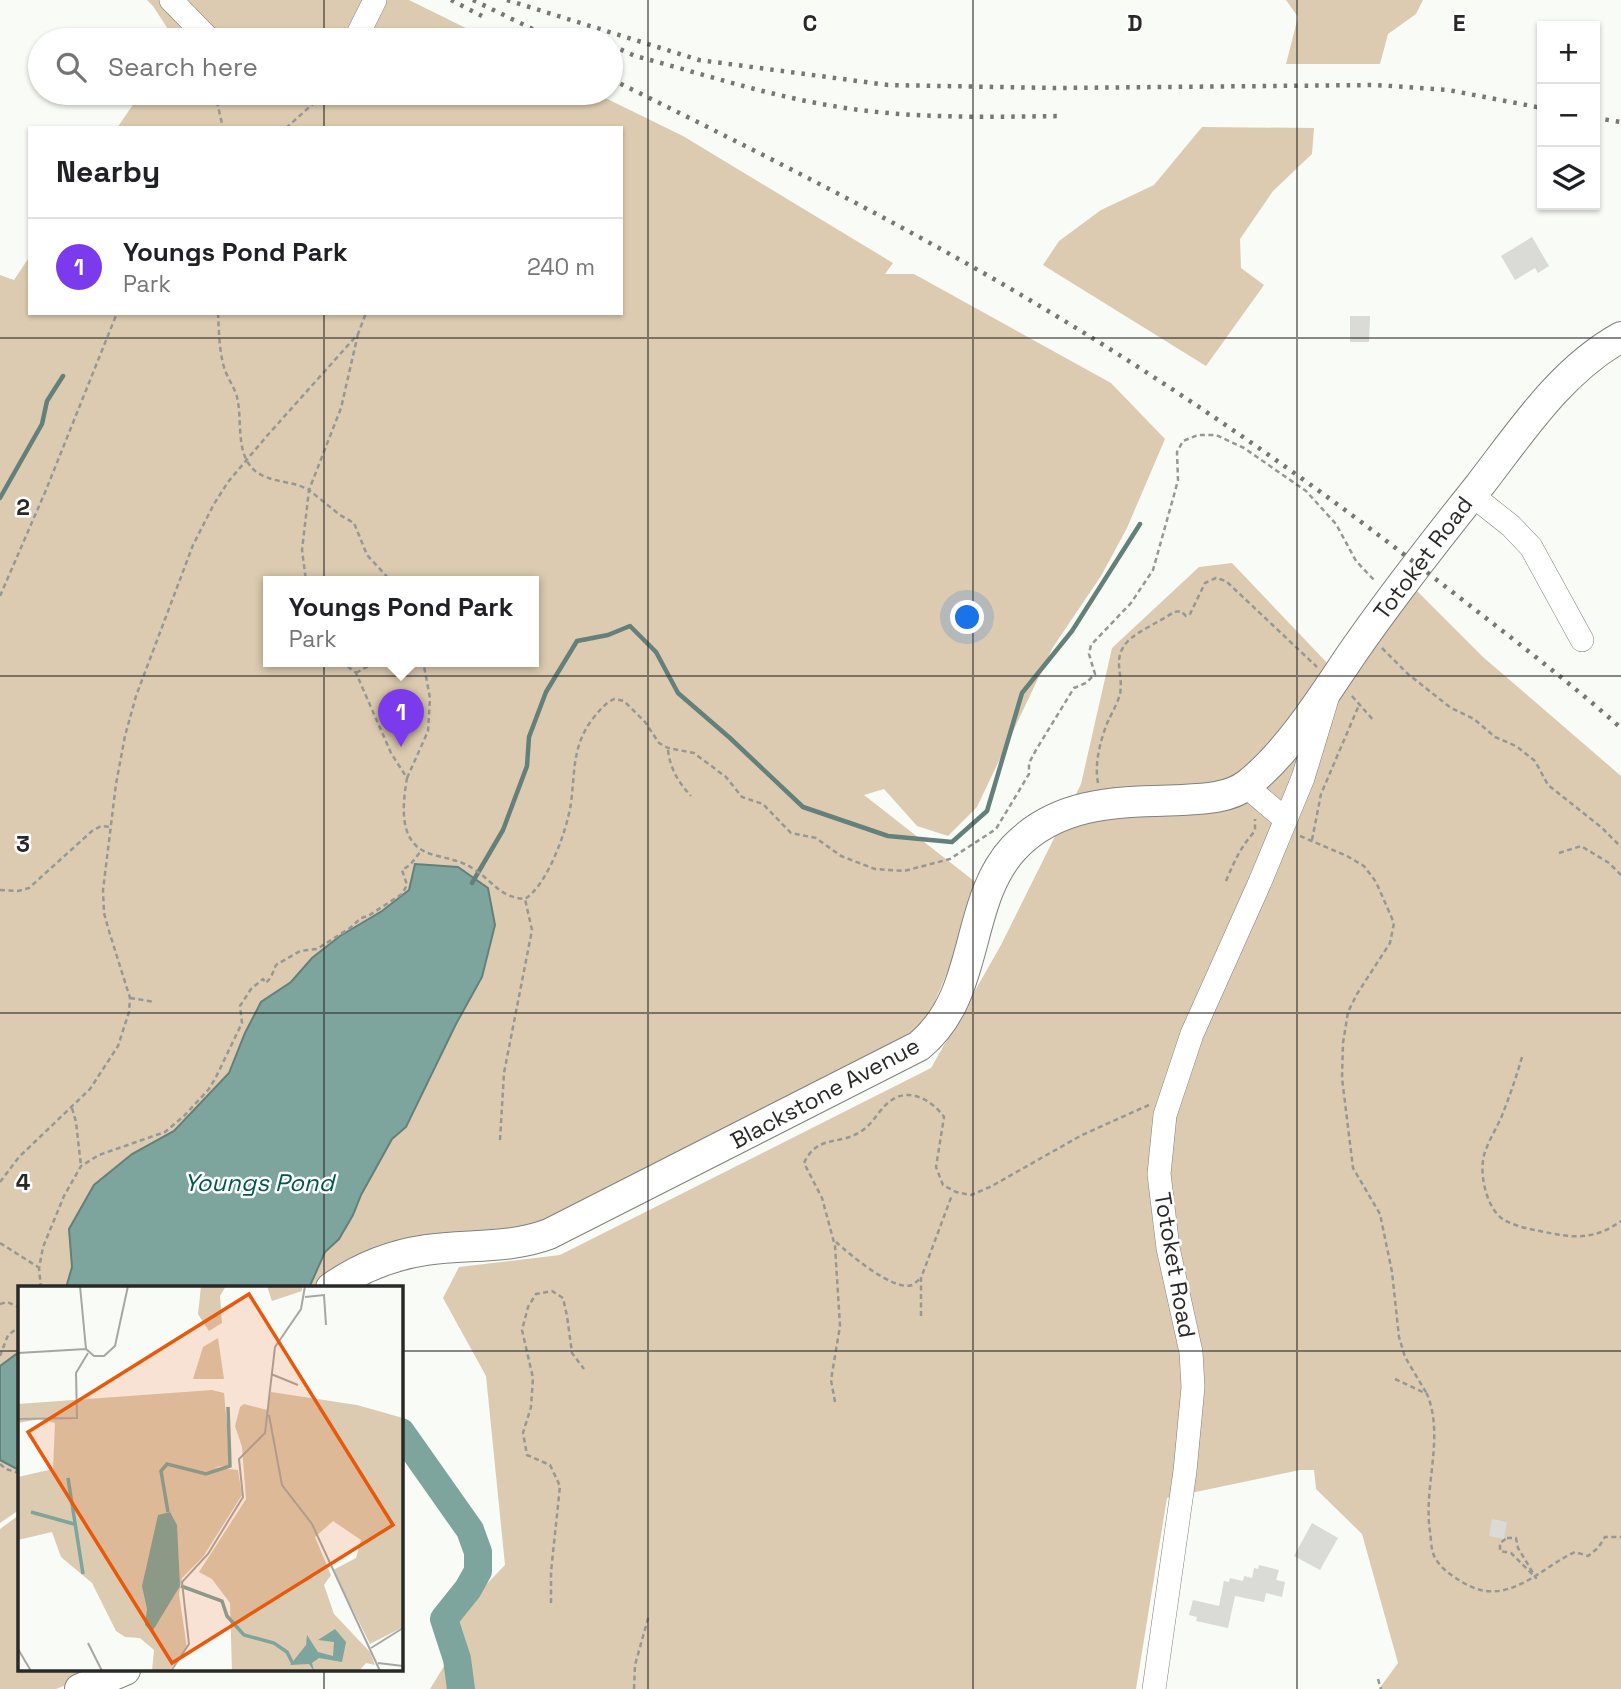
<!DOCTYPE html>
<meta charset="utf-8">
<style>
body{margin:0;font-family:"Space Grotesk",sans-serif;background:#f2f2f2;color:#202124}
.controls{position:absolute;right:21px;top:21px;display:grid;overflow:hidden;border-radius:0px;box-shadow:0 2px 5px #0004}
.controls button{width:63px;height:63px;display:grid;place-items:center;padding:0;border:0;border-bottom:2px solid #e0e0e0;background:#fff;color:#202124;font:35px sans-serif}
.you{position:absolute;left:968px;top:618px;width:24px;height:24px;margin:-18px;border:5px solid #fff;border-radius:50%;background:#1a73e8;box-shadow:0 0 0 10px #1a73e833}
.badge{display:grid;place-items:center;width:46px;height:46px;border-radius:50%;background:#7c3aed;color:#fff;font-size:23px;font-weight:700}
.pin{position:absolute;translate:-50% -58px;filter:drop-shadow(0 2px 4px #0008)}
.pin::after{content:'';position:absolute;top:37px;width:24px;height:21px;background:inherit;clip-path:polygon(0 0,100% 0,50% 100%)}
.popup{position:absolute;left:263px;top:576px;width:276px;height:91px;box-sizing:border-box;display:grid;place-content:center;border-radius:0px;background:#fff;filter:drop-shadow(0 2px 5px #0005);font-size:23px;white-space:nowrap;color:#757577}
.popup b{font-size:26px;color:#202124}
.popup::after{content:'';position:absolute;left:50%;top:100%;margin-left:-14px;border:14px solid transparent;border-top-color:#fff}
.list{margin:0;padding:0;list-style:none}
h2{display:flex;justify-content:space-between;align-items:center;height:91px;margin:0;padding:0 28px;font-size:30px}
h2 small{font-size:23px;font-weight:400;color:#757577}
.list li{display:grid;grid-template-columns:46px 1fr auto;gap:21px;align-items:center;box-sizing:border-box;height:98px;padding:0 28px;border-top:2px solid #e0e0e0}
.list b{display:block;font-size:26px;white-space:nowrap}
.list p{margin:0;font-size:23px;white-space:nowrap;color:#757577}
.list em{font-size:23px;font-style:normal;color:#757577}
.icon{flex:none;width:38px;height:38px;fill:none;stroke:currentColor;stroke-width:2;stroke-linecap:round;stroke-linejoin:round}
.map{position:relative;flex:none;width:1621px;height:1689px;overflow:hidden}
.search{position:absolute;background:#fff;box-shadow:0 2px 5px #0004;left:28px;top:28px;width:595px;height:77px;display:flex;align-items:center;gap:18px;box-sizing:border-box;padding:0 24px;border-radius:38px;color:#757577;font-size:26px}
.panel{position:absolute;background:#fff;box-shadow:0 2px 5px #0004;left:28px;top:126px;width:595px;height:189px;border-radius:0px}
.map>svg:first-child{display:block}
</style>
<div class="map">
<svg width="1621" height="1689" viewBox="0 0 1621 1689">
<rect width="100%" height="100%" fill="#f9fbf7"/>
<path fill="#dccbb0" fill-rule="evenodd" d="M147,0H409L490,40H175L153,6Z
M1286,0H1423L1416,14L1388,34L1380,64H1286L1298,17Z
M141,93H595L683,136L893,263L885,274H914L1111,383L1165,439L1127,528L1101,576L1053,647L977,807L948,836L917,826L884,789L864,795L983,888L922,1032L514,1237L379,1246L331,1276L318,1288H19V1510L0,1523V275L14,280L30,256V313H621V128H117ZM268,581H534V661H268Z
M1202,127L1314,128L1312,154L1273,191L1240,239L1241,268L1264,285L1206,366L1043,265L1059,241L1101,210L1154,185Z
M1232,563L1331,667L1414,588L1483,657L1621,776V1689H1379L1398,1663L1362,1534L1316,1489L1314,1470H1300L1167,1498L1136,1689H430L446,1663L450,1622L505,1565L486,1376L443,1298L459,1267L560,1255L931,1068L1001,945L1081,784L1112,648L1199,567Z
M19,1515V1670H105L56,1689H0V1529Z"/>
<path fill="#7da59d" stroke="#64807a" stroke-width="2" d="M415,864L458,867L488,888L495,925L482,977L456,1024L406,1127L392,1139L361,1195L353,1215L339,1239L325,1252L309,1288H66L72,1267L69,1229L94,1185L132,1154L174,1131L229,1073L245,1033L261,1002L291,982L312,958L340,936L382,911L409,890Z
M19,1352V1470L0,1460V1366Z"/>
<g fill="none" stroke-linecap="round" stroke-linejoin="round">
<path stroke="#64807a" stroke-width="4.5" d="M0,498L42,424L47,401L63,376
M472,883L503,830L527,766L529,737L546,692L577,641L608,635L630,626L656,652L678,693L730,738L803,807L888,836L952,842L987,811L1022,693L1072,631L1140,524"/>
<path stroke="#7da59d" stroke-width="28" d="M401,1432L470,1530L478,1552V1571L468,1589L444,1619L457,1659L461,1689"/>
</g>
<path fill="#dadad7" d="M1532,237L1549,266L1538,273L1535,268L1515,280L1501,256Z
M1350,316H1370L1369,342H1350Z
M1492,1519L1507,1522L1504,1539L1489,1536Z
M1312,1523L1338,1538L1320,1570L1294,1556Z
M1259,1565L1279,1570L1276,1580L1285,1582L1282,1597L1266,1593L1264,1602L1235,1596L1228,1628L1196,1621L1197,1617L1189,1615L1193,1600L1219,1606L1224,1581L1229,1582L1230,1578L1243,1581L1244,1576L1252,1578L1254,1568L1258,1569Z"/>
<g fill="none" stroke-linecap="round" stroke-linejoin="round">
<defs>
<path id="minor" d="M171,0L210,40
M355,40L375,0
M1472,495L1511,526L1531,547L1582,640
M1246,786L1286,820
M1154,1689L1185,1471L1193,1387L1191,1352L1168,1248L1159,1174L1165,1115L1192,1034L1260,882L1303,778L1327,699"/>
<path id="major" d="M331,1288C359,1268 392,1255 426,1250C468,1244 509,1249 549,1234L919,1046C982,994 963,903 1014,848C1059,800 1122,802 1182,800C1205,799 1230,798 1248,784C1289,751 1322,698 1351,655C1391,597 1435,541 1479,486C1521,432 1560,371 1621,337
M80,1689L125,1670"/>
</defs>
<use href="#minor" stroke="#80817e" stroke-width="24"/>
<use href="#major" stroke="#80817e" stroke-width="32"/>
<path stroke="#969895" stroke-width="2.5" stroke-dasharray="5 3.5" stroke-linecap="butt" d="M215,93L223,128
M286,128L315,102L318,93
M218,313C219,331 219,350 224,367C227,378 234,386 237,397C243,421 234,457 258,473C273,483 294,481 309,490L302,550L306,581
M358,334L341,408L309,490L340,515L354,523L367,555L391,581
M0,596L46,490L117,313
M1382,648L1408,674L1451,708L1474,719L1495,737L1516,746L1535,761L1548,785L1601,827L1621,847
M341,661L356,673L391,753L407,778C402,808 398,846 434,855C449,859 463,861 475,870C495,883 499,897 525,899C548,884 567,830 571,803C575,773 572,748 591,721C598,712 604,704 614,699L624,701L645,722L659,743L668,748L694,753L726,777L742,797L763,804L791,833L816,838L841,856L875,869L904,871L950,859L996,829L1029,774V763L1036,750L1074,688L1086,683L1095,674L1089,654L1091,645L1131,603L1153,570L1174,495L1178,480L1177,452L1183,441L1198,435H1216L1244,448L1306,491L1336,524L1356,561L1375,581
M356,673L377,661
M1352,696L1374,721
M668,750C670,768 678,782 691,796
M407,778L428,731L430,698L423,661
M1098,783C1094,763 1101,737 1109,719C1113,711 1118,702 1120,694C1124,675 1111,659 1128,641C1138,631 1161,621 1174,612L1181,611L1186,616L1190,614L1205,583L1216,578L1226,581L1317,667
M1300,836L1347,856L1364,866L1376,882L1394,923L1390,943L1357,994L1348,1012L1343,1043L1342,1078L1353,1168L1380,1214L1392,1272L1399,1337L1405,1357L1427,1394
M1312,840L1321,794L1359,705
M1559,853L1581,846L1609,863L1621,875
M1226,881C1234,862 1241,846 1255,831V819
M0,890L18,891L29,888L92,831L101,826L110,827
M130,998L155,1002
M1522,1057C1516,1078 1509,1098 1501,1118C1496,1129 1489,1140 1485,1152C1478,1171 1486,1209 1504,1220C1515,1226 1528,1229 1540,1231C1572,1238 1593,1241 1621,1221
M72,1108L76,1122L81,1166
M500,1140L504,1073L532,930L525,899
M0,1182L19,1157L90,1089L118,1046L129,1012L130,998L109,931L104,913L103,890L116,784L125,736L136,696L193,545L214,504L228,482L266,437L358,334L366,313
M836,1242C849,1254 894,1292 912,1285C916,1283 918,1280 921,1278
M0,1243L38,1267
M41,1288L39,1268L43,1247L64,1196L81,1166L99,1155L165,1132L184,1116L209,1089L216,1077L242,1023L240,1006L251,989L263,979L266,983L271,977L276,965L300,951L317,949L350,928L361,918L368,916L402,894L407,885L402,870L410,865L421,851
M0,1304L7,1302L19,1307
M921,1316V1278L952,1195
M0,1356L8,1335L19,1327
M1395,1379L1427,1394C1445,1438 1423,1486 1430,1532C1431,1538 1431,1547 1433,1553C1437,1565 1449,1574 1459,1580C1472,1589 1488,1594 1504,1590C1532,1583 1549,1564 1575,1552L1588,1556L1598,1548L1605,1537H1621
M835,1402L831,1380L840,1326L835,1246L822,1198L804,1163C818,1133 840,1147 863,1130C873,1123 879,1110 889,1102C908,1086 932,1100 944,1117L936,1167L943,1185L956,1192L971,1195L990,1187L1082,1135L1149,1105
M0,1464L6,1469L19,1473
M1507,1538H1516L1518,1548L1536,1578L1511,1553L1500,1551V1543Z
M551,1603V1572L560,1486L550,1465L527,1455L523,1433L531,1407L533,1378L522,1330L528,1307L536,1294L552,1291L563,1298L567,1316L572,1353L584,1369
M1378,1679L1381,1689
M634,1689L635,1665L649,1615"/>
<use href="#minor" stroke="#fff" stroke-width="23"/>
<use href="#major" stroke="#fff" stroke-width="30"/>
<path stroke="#777875" stroke-width="4.5" stroke-dasharray="3.5 7" stroke-linecap="butt" d="M451,0L482,16
M473,0L555,40
M507,0L699,60L888,85L1056,88L1376,85L1448,90L1542,108
M611,45L635,56C700,73 766,95 833,106C908,119 987,117 1063,116
M611,79C732,139 853,199 971,266C1130,356 1283,460 1428,573C1493,624 1559,673 1621,728
M1595,118L1621,122"/>
</g>
<path fill="none" stroke="#292a28" stroke-width="2" stroke-opacity="0.55" d="M324,0V40M648,0V1689M973,0V1689M1297,0V1689M324,93V128M324,313V1288M0,338H1621M0,676H1621M0,1013H1621M0,1351H19M401,1351H1621M324,1670V1689"/>
<g text-anchor="middle" dominant-baseline="central" stroke-width="5" stroke-linejoin="round" paint-order="stroke">
<g font-size="23" fill="#292a28" stroke="#fff">
<text transform="translate(1423 558) rotate(-53)">Totoket Road</text>
<text transform="translate(825 1093) rotate(-28)">Blackstone Avenue</text>
<text transform="translate(1175 1265) rotate(80)">Totoket Road</text>
</g>
<g font-size="24" font-style="italic" fill="#00574d" stroke="#fff">
<text x="259" y="1182">Youngs Pond</text>
</g>
</g>
<g transform="translate(18 1286)">
<rect width="385" height="385" fill="#f9fbf7"/>
<path d="M183,0H208L202,10L204,37L191,45L180,28ZM249,0H284V5L254,15ZM200,52L206,93H175L185,61ZM194,104L206,107L212,173L211,180L196,181L220,184L224,209L185,271L164,292L161,308L169,362L151,385H134L136,364L122,352L107,351L98,345L74,297L43,271L34,246L0,254V191L35,183L37,137L22,133L0,137V118ZM253,106L339,119L385,132V341L352,358L315,284L338,272L343,254L315,235L297,251L313,289L306,299L316,328L352,366L357,379L348,377L341,385H214L212,317L194,293L181,286L228,213L224,161L217,140L222,121L226,118L249,124Z" fill="#dccbb0"/>
<path d="M152,226L159,239L162,300L134,346L127,339L129,323L124,300L140,229ZM317,343L328,356L324,376L301,372L294,377L296,385L291,378L272,379L288,359L289,349L300,366L315,370L316,356L300,354Z" fill="#7da59d"/>
<path fill="none" stroke="#7da59d" stroke-width="3.5" d="M50,192L65,288M13,226L56,238M150,226L143,185L149,178L188,188L212,180L210,121M163,300L204,315L209,330L226,349L256,357L269,366L275,378"/>
<path fill="none" stroke="#a6a7a4" stroke-width="2" d="M62,0L68,63L76,70H86L97,60L110,0M287,11L306,9L308,39M0,67L68,63M253,88L280,99M251,129L264,199L294,238L362,385M0,133L59,132L58,87L70,67M70,357L84,385M353,362L385,342M0,363L13,385M360,377L385,380M153,385L171,358L164,296L190,268L225,211L221,173L247,147L257,61L283,23L287,0"/>
<path fill="#e8590c" fill-opacity="0.15" stroke="#e8590c" stroke-width="3.5" d="M231,8L375,239L154,377L10,146Z"/>
<rect width="385" height="385" fill="none" stroke="#292a28" stroke-width="3.5"/>
</g>
<g font-size="23" text-anchor="middle" font-weight="bold" fill="#292a28" stroke="#fff" stroke-width="5" stroke-linejoin="round" paint-order="stroke">
<text x="810" y="31">C</text>
<text x="1135" y="31">D</text>
<text x="1459" y="31">E</text>
<text x="23" y="515">2</text>
<text x="23" y="852">3</text>
<text x="23" y="1190">4</text>
</g>
</svg>
<div class="controls">
<button>+</button>
<button>−</button>
<button><svg class="icon" aria-label="layers" viewBox="0 0 24 24"><path d="M12 4l9 5-9 5-9-5zM3 14l9 5 9-5"/></svg></button>
</div>
<div class="you"></div>
<div class="pin badge" style="left:401px;top:747px">1</div>
<div class="popup"><b>Youngs Pond Park</b>Park</div>
<div class="search"><svg class="icon" aria-label="search" viewBox="0 0 24 24"><circle cx="10" cy="10" r="6"/><path d="M15 15l6 6"/></svg>Search here</div>
<section class="panel">
<h2>Nearby<small></small></h2>
<ul class="list">
<li><span class="badge">1</span><div><b>Youngs Pond Park</b><p>Park</p></div><em>240 m</em></li>
</ul>
</section>
</div>
